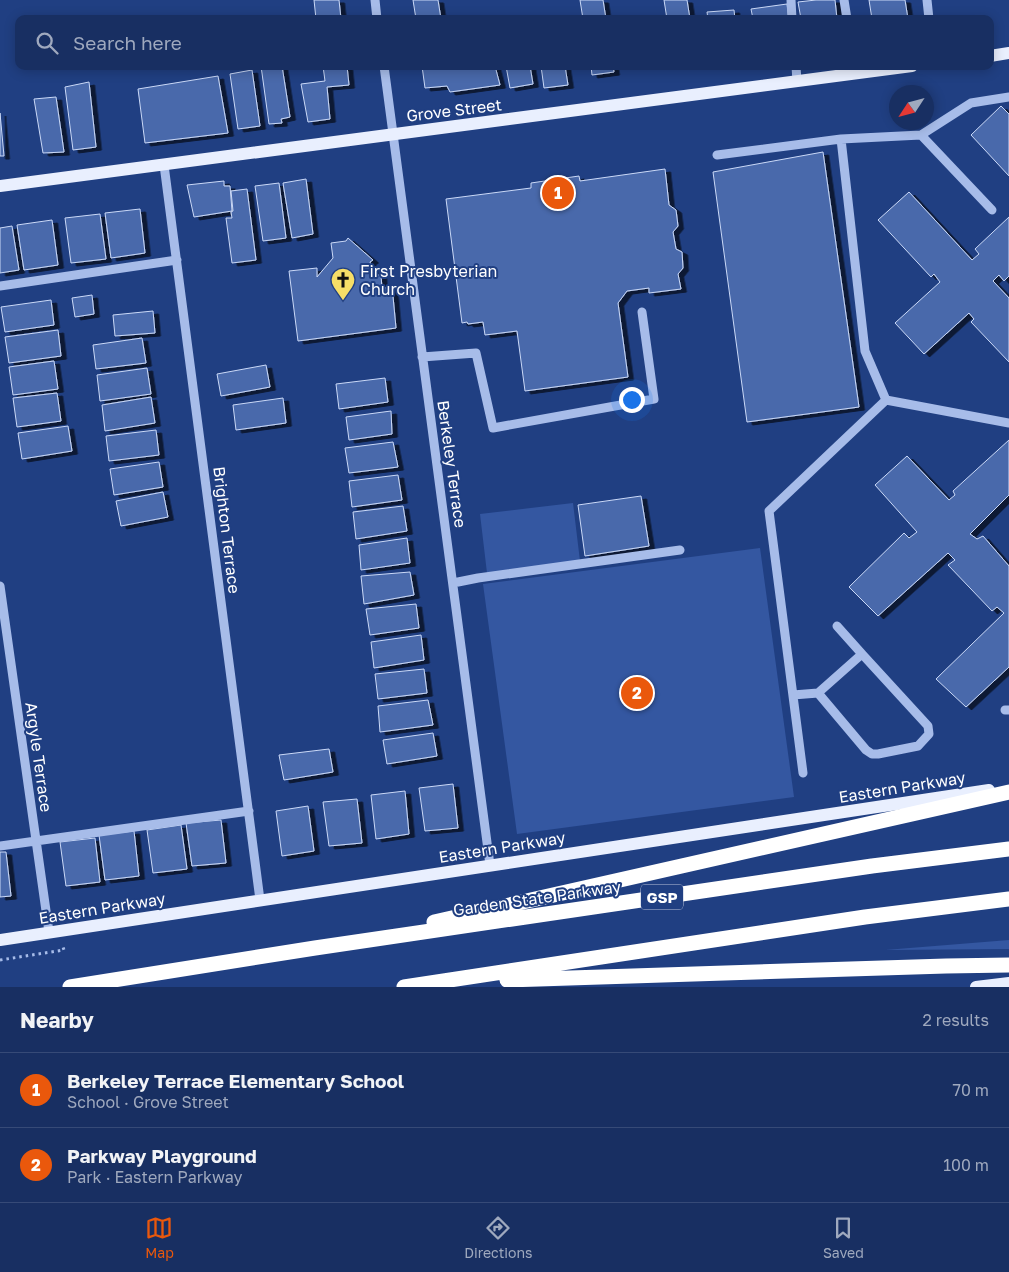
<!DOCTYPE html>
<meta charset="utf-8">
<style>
body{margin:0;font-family:"Golos Text",sans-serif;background:#213768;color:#f1f3f6}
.compass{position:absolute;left:889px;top:85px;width:45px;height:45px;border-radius:50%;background:#182f62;box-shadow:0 2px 12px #0003;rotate:234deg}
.you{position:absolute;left:631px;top:399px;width:18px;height:18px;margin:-12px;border:4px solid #fff;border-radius:50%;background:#1a73e8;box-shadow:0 0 0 8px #1a73e833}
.badge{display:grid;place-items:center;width:32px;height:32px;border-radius:50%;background:#ea580c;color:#fff;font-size:16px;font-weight:700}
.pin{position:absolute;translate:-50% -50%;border:2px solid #fff;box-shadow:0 1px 5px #0006}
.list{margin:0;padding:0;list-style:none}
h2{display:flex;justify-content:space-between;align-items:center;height:65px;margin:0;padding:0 20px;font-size:21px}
h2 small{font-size:16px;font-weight:400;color:#9fa9be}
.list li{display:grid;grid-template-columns:32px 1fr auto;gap:15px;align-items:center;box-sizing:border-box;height:75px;padding:0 20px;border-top:1px solid #364a77}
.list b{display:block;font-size:19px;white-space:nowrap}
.list p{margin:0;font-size:16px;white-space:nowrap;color:#9fa9be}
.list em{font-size:16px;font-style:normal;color:#9fa9be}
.icon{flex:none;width:28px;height:28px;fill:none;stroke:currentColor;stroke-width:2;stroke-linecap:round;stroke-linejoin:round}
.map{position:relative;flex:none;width:1009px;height:987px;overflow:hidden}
.search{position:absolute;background:#182f62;box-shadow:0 2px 12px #0003;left:15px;right:15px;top:15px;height:55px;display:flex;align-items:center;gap:12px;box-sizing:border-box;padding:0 18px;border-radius:10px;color:#9fa9be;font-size:19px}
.sheet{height:215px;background:#182f62}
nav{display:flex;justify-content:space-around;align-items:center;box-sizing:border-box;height:70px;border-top:1px solid #364a77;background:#182f62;font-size:14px;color:#9fa9be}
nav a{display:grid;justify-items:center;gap:2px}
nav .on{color:#ea580c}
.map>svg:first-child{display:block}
</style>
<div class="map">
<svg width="1009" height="987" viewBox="0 0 1009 987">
<defs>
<filter id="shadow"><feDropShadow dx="5.5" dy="3" stdDeviation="0" flood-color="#0009"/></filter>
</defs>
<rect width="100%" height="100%" fill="#203f82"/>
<path fill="#3457a1" d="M573,503L580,561L487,573L480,514Z
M760,548L794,797L517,834L483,584Z
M1009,940V949L885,950Z"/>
<path fill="#4869ab" stroke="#cbd9f7" filter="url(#shadow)" d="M314,0H339L341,19H316Z
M413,0H438L441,19H416Z
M580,0H603L606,19H583Z
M664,0H687L690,19H667Z
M816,0H835L837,19H801L798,2Z
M869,0H905L908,19H872Z
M787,4L789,19H753L751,9Z
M734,10L735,19H708L707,12Z
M261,66H282L290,117L281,119L282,123L269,124Z
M323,66H347L349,85L327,87L330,119L308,122L301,84L325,81Z
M422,66H448V68L461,66H495L500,85L450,92L447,86L425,88Z
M506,66H530L533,84L510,88Z
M541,66H565L568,85L544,88Z
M591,66H613L614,72L592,75Z
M252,70L260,126L238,129L230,74Z
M218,76L228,133L145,143L138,89Z
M89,82L96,147L73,150L65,87Z
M56,97L64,152L43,153L34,99Z
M1001,106L1009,114V176L971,135Z
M0,113L4,156H0Z
M823,152L859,407L747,422L713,172Z
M665,169L669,205L676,210L678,226L673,232L676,249L682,252L683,268L678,274L681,289L649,293V288L627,291L618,303L628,377L525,391L517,331L485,335L483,322L468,324L467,322L462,323L446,199L531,188V183L579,176L580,181Z
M306,179L313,234L292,238L283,183Z
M224,181V186H230L232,211L194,217L187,185Z
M279,183L286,238L263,241L255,186Z
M247,189L256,260L232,263L226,218H232L231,212L233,211L231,191Z
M909,192L972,260L979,254L975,249L1009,217V276L1004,281L999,275L993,281L1009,298V362L971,322L974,319L969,313L924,354L895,323L940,282L934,274L931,277L878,220Z
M140,209L145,253L111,258L105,213Z
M100,214L106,259L71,263L65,218Z
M52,220L58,265L24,270L17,225Z
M12,226L19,270L0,273V228Z
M348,238L373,260L370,262L374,275H381L382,289L392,286L396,328L298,341L289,271L317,268V277L333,258L331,243L346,241Z
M92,295L94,314L75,317L72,298Z
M51,300L54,325L5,332L1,307Z
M153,311L155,333L115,336L113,315Z
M58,330L61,356L9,363L5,337Z
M142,338L146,363L96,369L93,345Z
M54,361L58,389L13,395L9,367Z
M266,365L270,387L221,396L217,374Z
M147,368L151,394L100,401L97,375Z
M385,378L388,402L339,409L336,384Z
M57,393L61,421L17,427L13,398Z
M151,397L155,423L105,431L102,405Z
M283,398L286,423L236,430L233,405Z
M391,411L392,434L349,440L346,417Z
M68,426L72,451L22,459L18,433Z
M156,430L159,455L109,461L106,436Z
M1009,440V495L970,534L977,539L983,536L1009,566V667L966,707L936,679L1004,613L997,607L992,611L948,565L955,560L948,553L878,616L849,587L904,533L909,538L917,532L875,485L907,456L949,500L955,495L953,491Z
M393,442L398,467L349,473L345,448Z
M159,462L163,487L114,495L110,469Z
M398,475L402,500L352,507L349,481Z
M163,492L168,517L121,526L116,501Z
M641,496L649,546L585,556L578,505Z
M403,506L407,531L356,539L353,512Z
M407,538L410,563L361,570L359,545Z
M410,572L414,595L364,604L361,576Z
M416,604L419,628L370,635L366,609Z
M421,635L424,660L374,668L371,642Z
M424,669L427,693L378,699L375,674Z
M428,700L433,725L380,732L378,706Z
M433,733L437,756L387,764L383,740Z
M329,749L333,772L284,780L279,755Z
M453,784L458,828L425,831L419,788Z
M405,791L409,834L376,839L371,795Z
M357,799L362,843L329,846L323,802Z
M308,806L314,851L282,856L276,811Z
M221,820L226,863L192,866L186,823Z
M181,825L187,869L153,873L147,830Z
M134,831L139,876L105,880L99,835Z
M95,838L100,882L66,886L60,842Z
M0,852H6L11,896L0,897Z"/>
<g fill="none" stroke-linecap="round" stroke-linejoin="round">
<path stroke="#a7bce9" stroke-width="3" stroke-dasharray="2.5 4" stroke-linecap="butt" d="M0,960L64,950L63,947"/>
<path stroke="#a7bce9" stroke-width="9" d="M375,0L377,19
M791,0L792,19
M844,0L847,19
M927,0L929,19
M384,66L490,865
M796,66L797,82
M921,135L992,210
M841,139L921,135L971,103L1009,97
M717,155L841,139L865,351L886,400L1009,423
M164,165L260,900
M0,286L177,260
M422,357L476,353L493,428L654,399L642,312
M453,583L478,578L680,550
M0,586L49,932
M818,693L866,750L872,754H878L918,746L929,734L928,726L862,654
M793,695L818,693L862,654L837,626
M1005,710H1009
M803,773L769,511L886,400
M0,846L249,811"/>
<path stroke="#e9effe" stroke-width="12" d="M990,56L1009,53
M0,186L912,66
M0,940L989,790
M976,987L1009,983"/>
<path stroke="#fff" stroke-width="15" d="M434,922L1009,792
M507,980L946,966L1009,965
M70,987L315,948L872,866L1009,849
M404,987L865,917L1009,899"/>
</g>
<defs>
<symbol id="church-pin" viewBox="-11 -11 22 30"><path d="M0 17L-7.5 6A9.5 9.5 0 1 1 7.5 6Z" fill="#f6de67" stroke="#203f82"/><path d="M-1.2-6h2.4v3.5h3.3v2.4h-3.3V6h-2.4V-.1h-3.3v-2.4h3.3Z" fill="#111"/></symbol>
</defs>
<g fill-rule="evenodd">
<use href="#church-pin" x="329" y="266" width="28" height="38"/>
</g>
<g text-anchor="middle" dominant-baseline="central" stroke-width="4" stroke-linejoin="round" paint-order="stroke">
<rect fill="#203f82" stroke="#bcc5da" stroke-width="1" x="641" y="884.5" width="42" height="25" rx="4"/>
<g font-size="15" font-weight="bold" fill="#fff">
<text x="662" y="897">GSP</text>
</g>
<g font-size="16" fill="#fff" stroke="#203f82">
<text transform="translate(454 110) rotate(-7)">Grove Street</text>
<text transform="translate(452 464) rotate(82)">Berkeley Terrace</text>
<text transform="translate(227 530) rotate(83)">Brighton Terrace</text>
<text transform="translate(39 757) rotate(82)">Argyle Terrace</text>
<text transform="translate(902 787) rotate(-9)">Eastern Parkway</text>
<text transform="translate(502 847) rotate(-9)">Eastern Parkway</text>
<text transform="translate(537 898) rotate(-8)">Garden State Parkway</text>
<text transform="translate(102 908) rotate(-9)">Eastern Parkway</text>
</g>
<g font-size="16" fill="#fff" stroke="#203f82" text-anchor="start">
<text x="360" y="271">First Presbyterian<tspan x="360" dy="18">Church</tspan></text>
</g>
</g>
</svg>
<svg class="compass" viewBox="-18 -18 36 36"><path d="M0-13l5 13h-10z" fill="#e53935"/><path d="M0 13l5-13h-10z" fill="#9fa9be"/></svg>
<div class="you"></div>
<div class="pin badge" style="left:558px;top:193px">1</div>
<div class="pin badge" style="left:637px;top:693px">2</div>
<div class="search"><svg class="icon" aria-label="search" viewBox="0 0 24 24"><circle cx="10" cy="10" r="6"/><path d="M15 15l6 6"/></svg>Search here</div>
</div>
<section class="sheet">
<h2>Nearby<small>2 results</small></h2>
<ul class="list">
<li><span class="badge">1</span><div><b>Berkeley Terrace Elementary School</b><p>School · Grove Street</p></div><em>70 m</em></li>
<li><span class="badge">2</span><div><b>Parkway Playground</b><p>Park · Eastern Parkway</p></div><em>100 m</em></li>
</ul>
</section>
<nav>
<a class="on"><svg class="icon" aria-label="map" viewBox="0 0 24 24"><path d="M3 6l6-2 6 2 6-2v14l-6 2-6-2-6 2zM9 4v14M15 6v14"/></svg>Map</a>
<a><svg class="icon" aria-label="directions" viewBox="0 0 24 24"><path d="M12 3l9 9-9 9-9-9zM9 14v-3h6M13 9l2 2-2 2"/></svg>Directions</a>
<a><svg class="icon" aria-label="saved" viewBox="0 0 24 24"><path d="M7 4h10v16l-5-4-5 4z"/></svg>Saved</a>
</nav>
